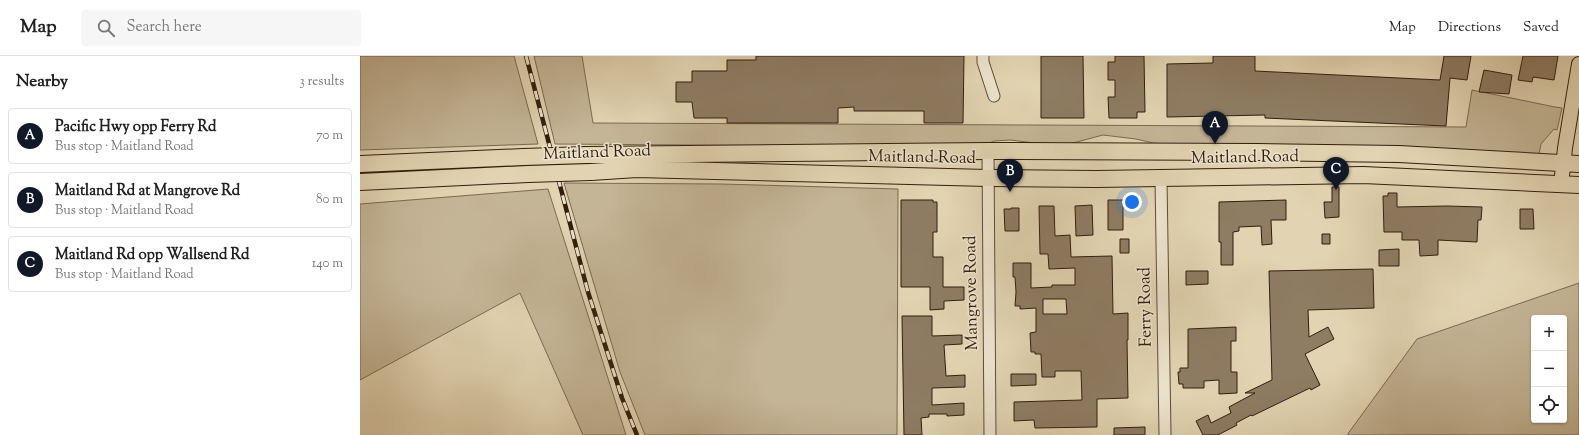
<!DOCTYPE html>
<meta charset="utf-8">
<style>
body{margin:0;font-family:"Sorts Mill Goudy",serif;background:#f6f6f6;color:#222}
.controls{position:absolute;right:12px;bottom:12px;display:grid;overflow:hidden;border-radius:4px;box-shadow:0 1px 3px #0004}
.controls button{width:36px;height:36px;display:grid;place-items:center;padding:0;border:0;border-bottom:1px solid #e0e0e0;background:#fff;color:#222;font:20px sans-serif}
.you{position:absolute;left:772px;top:146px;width:14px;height:14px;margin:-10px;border:3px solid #fff;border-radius:50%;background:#1a73e8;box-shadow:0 0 0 6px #1a73e833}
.badge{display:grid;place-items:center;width:26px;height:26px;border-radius:50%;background:#111827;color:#fff;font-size:13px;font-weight:700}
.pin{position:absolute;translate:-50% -33px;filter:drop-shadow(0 1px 2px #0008)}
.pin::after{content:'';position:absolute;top:21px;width:14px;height:12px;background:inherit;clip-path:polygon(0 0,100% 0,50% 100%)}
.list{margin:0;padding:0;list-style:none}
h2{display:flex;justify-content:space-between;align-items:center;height:52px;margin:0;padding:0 16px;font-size:17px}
h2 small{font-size:13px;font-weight:400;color:#767676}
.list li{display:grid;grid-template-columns:26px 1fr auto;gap:12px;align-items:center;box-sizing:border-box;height:56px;margin:0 8px 8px;padding:0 8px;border:1px solid #e0e0e0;border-radius:4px}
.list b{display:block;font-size:15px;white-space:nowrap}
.list p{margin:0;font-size:13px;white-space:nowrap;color:#767676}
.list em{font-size:13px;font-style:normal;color:#767676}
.icon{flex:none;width:22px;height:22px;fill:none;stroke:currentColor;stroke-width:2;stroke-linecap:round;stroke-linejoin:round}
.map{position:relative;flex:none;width:1219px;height:379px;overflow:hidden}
header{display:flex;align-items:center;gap:24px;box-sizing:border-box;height:56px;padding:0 20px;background:#fff;border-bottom:1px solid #e0e0e0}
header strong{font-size:19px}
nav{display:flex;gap:22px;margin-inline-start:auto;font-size:14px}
.search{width:280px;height:36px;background:#f6f6f6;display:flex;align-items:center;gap:10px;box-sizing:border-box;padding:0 14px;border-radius:4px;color:#767676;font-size:15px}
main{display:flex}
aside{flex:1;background:#fff}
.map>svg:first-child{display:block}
</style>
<header>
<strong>Map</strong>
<div class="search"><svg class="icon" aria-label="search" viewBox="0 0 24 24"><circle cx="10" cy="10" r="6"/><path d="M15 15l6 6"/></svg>Search here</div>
<nav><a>Map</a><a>Directions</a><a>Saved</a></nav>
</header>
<main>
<aside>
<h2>Nearby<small>3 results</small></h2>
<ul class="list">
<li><span class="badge">A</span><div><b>Pacific Hwy opp Ferry Rd</b><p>Bus stop · Maitland Road</p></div><em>70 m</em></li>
<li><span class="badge">B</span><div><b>Maitland Rd at Mangrove Rd</b><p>Bus stop · Maitland Road</p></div><em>80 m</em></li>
<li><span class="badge">C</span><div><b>Maitland Rd opp Wallsend Rd</b><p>Bus stop · Maitland Road</p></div><em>140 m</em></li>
</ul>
</aside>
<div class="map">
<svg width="1219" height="379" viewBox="0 0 1219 379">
<rect width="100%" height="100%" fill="#e2d4b2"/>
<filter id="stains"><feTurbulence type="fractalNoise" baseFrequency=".005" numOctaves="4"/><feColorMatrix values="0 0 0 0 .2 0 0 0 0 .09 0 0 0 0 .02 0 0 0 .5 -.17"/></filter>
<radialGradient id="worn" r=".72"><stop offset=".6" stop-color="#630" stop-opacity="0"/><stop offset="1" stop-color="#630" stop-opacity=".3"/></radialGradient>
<path fill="#c4b596" stroke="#7c6952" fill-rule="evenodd" d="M0,0H154L178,88L0,94Z
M174,0H222L233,67L1106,71L1112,34L1195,51L1202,52L1197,74L1194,73L1181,88L1179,98L1029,92L850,91L793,87L776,83L743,79L709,88L675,87L650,84L634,85L621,91L195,88Z
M204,127L361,128L538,133L537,379H285L260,316Z
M188,133L266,379H223L160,237L0,324V148Z
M1219,227V379H987L1057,283ZM1174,262H1204V364H1174Z"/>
<path fill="#8e7c63" stroke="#331d0e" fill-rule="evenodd" d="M396,0H604L603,67H564V55H494V51L478,52V67H367V62H334L332,46H316V26H332V15H367V4H396Z
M681,0H723L724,62H681Z
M755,0H784L785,56H777V62H749L748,41H755V24H748V6H755Z
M853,0H895V15L1080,24L1084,0H1111L1107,24L1090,22L1086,70L905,62V59L807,61V8L853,7Z
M1163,0H1198L1194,24L1173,21L1172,26L1158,24Z
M1124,14L1152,19L1149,38L1119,36Z
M972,131H979V161L965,162L964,146H972Z
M1028,137H1037V151L1087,150L1122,151L1121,164H1118L1117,186L1078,184V199L1060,200L1059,184H1042V176H1024L1023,140H1028Z
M541,144H573V146H577V176H573V201H583V231H604V244L584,245V253L570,254V231H541Z
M748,144H763V174H748Z
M926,144V164H911L912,188L902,189L901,170L879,171V175L873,176V209H861V186H859V146Z
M732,149L733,179L716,180L715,150Z
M679,150H694L695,180L710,179L711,201L752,200L753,258L768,257V284H767L768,342L737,343V371L675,372L674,364L654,365V346L722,344L721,315H695V321H682L681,298H675V296H671L670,277L676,276V252L660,253V250H655L656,236L655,221H653V207H671V232L692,231V229H715V212L689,213L688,198H680ZM683,243H706L707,258H683Z
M651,152H659V175H645L644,153H651Z
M1160,153H1173L1174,173H1160Z
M962,178H970V188H962Z
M760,183H769V197H760Z
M1039,193V210H1019V194Z
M1013,213L1014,252L948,254L949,281L968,271L974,283L945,298L960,329L951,334L950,332L892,360L891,359L876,367L877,369L858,379H843L836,365L848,359L851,367L871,357L869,351L895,337H885L912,324L909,215Z
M826,215H848V228L826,229Z
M542,260H572V280L602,279V288L584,289L586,320L605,319V331L572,332V349L604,347V359L587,360V358H569V361L561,362L562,379H544Z
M876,271V285H871V316H877V337L859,338V324L844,325V332H823V328H819L818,316H820V312H828V273Z
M651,318H676V329L651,330Z
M785,371V379H754V372Z"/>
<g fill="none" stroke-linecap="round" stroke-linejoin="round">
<defs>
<path id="minor" d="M623,0V6L634,40
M628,95L630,379
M801,122L805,379"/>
<path id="major" d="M1201,129L1205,92L1219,8"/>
<path id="highway" d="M226,99L628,95L896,96L1039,98L1219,108
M0,108L163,101
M231,116L277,113L628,122L736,123L1003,119L1219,129
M0,126L168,118"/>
</defs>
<use href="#minor" stroke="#5f4b37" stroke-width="13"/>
<use href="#major" stroke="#331d0e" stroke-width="16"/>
<use href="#highway" stroke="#331d0e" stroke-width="18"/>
<use href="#minor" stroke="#ece3cd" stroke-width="11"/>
<use href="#major" stroke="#e2d4b2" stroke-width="14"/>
<use href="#highway" stroke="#e2d4b2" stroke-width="16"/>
<defs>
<path id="rail" d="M166,0L228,236L262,342L277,379"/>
</defs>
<use href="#rail" stroke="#331d0e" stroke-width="4.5"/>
<use href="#rail" stroke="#ece3cd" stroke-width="3" stroke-dasharray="9" stroke-linecap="butt"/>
<defs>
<path id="highway-bridge" d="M163,101L226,99
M168,118L231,116"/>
</defs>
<use href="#highway-bridge" stroke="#331d0e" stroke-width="18" stroke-linecap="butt"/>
<use href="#highway-bridge" stroke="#e2d4b2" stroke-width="16"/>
</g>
<g text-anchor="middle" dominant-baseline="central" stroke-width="3" stroke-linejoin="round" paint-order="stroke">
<g font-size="17" fill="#331d0e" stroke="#ece3cd">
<text transform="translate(237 97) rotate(-2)">Maitland Road</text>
<text transform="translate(562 102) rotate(1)">Maitland Road</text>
<text transform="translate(885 102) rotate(-1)">Maitland Road</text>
<text transform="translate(612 237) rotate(-91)">Mangrove Road</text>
<text transform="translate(786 251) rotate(-91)">Ferry Road</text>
</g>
</g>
<rect width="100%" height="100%" filter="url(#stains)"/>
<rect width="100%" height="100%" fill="url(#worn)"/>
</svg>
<div class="controls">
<button>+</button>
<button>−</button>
<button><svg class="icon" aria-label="locate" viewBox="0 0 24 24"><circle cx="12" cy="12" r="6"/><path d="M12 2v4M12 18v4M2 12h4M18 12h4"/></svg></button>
</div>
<div class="you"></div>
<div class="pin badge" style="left:855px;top:88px">A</div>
<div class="pin badge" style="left:650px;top:136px">B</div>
<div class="pin badge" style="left:976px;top:134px">C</div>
</div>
</main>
